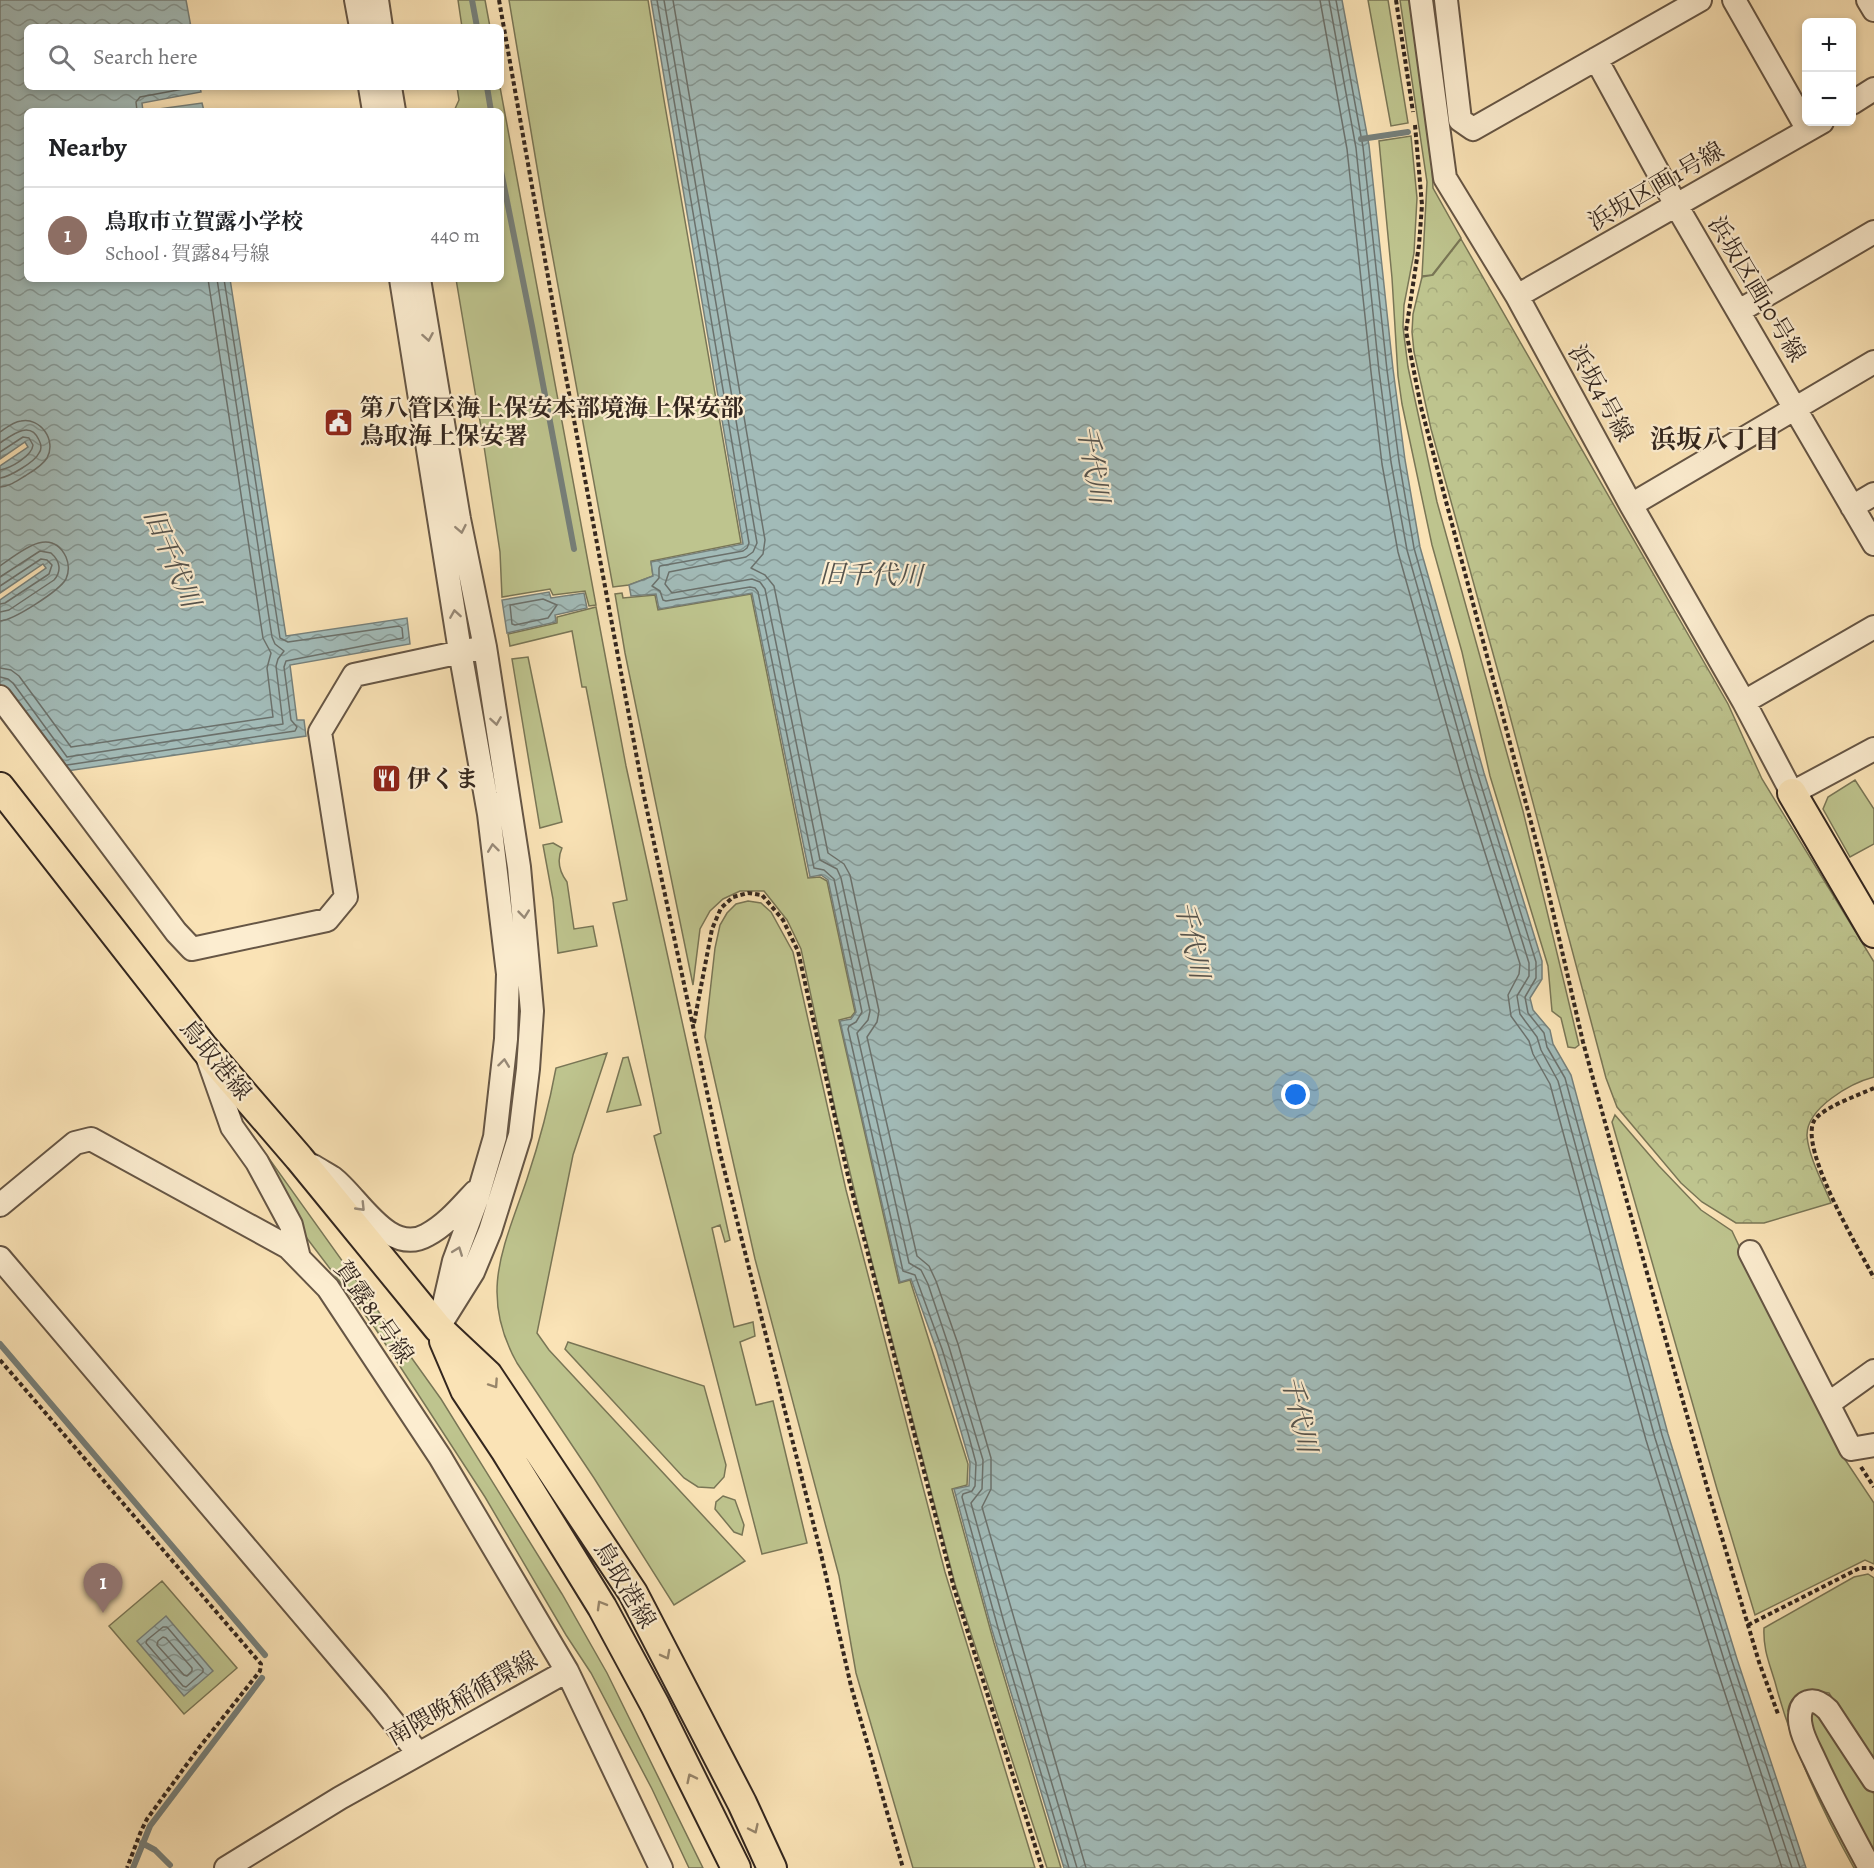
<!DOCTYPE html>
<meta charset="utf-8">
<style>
body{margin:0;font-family:Alegreya,"Noto Serif JP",serif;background:#f6f6f6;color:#202124}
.controls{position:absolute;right:18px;top:18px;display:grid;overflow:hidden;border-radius:9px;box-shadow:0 3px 9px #0003}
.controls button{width:54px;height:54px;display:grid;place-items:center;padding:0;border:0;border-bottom:2px solid #e0e0e0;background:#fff;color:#202124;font:30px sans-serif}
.you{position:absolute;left:1296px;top:1095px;width:21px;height:21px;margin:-15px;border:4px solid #fff;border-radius:50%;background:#1a73e8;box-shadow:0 0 0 9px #1a73e833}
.badge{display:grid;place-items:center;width:39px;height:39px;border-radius:50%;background:#db2777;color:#fff;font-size:20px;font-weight:700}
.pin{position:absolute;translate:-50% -50px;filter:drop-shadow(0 2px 3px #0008)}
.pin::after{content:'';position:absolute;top:32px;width:21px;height:18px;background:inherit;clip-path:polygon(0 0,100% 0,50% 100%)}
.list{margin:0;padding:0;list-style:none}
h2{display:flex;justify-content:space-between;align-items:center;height:78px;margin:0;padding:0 24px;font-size:26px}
h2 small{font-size:20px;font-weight:400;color:#757577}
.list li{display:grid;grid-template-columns:39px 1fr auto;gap:18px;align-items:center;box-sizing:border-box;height:96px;padding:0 24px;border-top:2px solid #e0e0e0}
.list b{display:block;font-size:22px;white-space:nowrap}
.list p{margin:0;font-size:20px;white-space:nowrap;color:#757577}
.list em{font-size:20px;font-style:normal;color:#757577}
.icon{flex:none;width:33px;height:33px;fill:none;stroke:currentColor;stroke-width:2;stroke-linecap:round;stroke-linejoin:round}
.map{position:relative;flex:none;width:1874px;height:1868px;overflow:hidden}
.search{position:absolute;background:#fff;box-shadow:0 3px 9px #0003;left:24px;top:24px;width:480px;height:66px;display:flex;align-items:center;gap:15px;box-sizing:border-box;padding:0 21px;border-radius:9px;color:#757577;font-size:22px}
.panel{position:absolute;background:#fff;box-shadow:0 3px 9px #0003;left:24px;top:108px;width:480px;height:174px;border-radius:9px}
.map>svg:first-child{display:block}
</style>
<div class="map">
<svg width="1874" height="1868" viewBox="0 0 1874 1868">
<defs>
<pattern id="forest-crowns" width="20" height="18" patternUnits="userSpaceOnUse" patternTransform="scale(1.5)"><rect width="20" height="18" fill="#bec48e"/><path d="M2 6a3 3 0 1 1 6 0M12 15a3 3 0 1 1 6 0" fill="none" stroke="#a4a87a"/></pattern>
<pattern id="water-waves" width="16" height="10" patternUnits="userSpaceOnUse" patternTransform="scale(1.5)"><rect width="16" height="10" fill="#a2bbb8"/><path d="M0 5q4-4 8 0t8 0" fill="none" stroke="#859895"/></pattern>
</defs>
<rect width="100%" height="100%" fill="#fae3b6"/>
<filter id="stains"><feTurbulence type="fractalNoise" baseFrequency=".00333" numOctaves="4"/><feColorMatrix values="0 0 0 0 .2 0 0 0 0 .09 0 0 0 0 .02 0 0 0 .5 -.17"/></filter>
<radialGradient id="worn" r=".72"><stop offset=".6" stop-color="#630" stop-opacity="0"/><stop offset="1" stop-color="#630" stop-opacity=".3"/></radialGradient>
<path fill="#bec48e" stroke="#797656" stroke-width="1.5" d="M458,0H485L490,27H462Z
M509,0H648L664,100L741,543L651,561L653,576L629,585L613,587L544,209Z
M1368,0H1388L1408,123L1391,126Z
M1400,0H1412L1432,166L1433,188L1461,238L1432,275L1422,276L1427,182Z
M457,87H500L596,605L589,606L585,591L553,595L550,589L502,597L500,552L482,433L456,279H501V111H454L459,100Z
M1411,136L1417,198L1414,253L1404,305L1403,327L1408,367L1437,502L1523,811L1579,1045L1575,1048L1568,1047L1561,1018L1552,1011L1548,966L1490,776L1462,652L1432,545L1402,404L1398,376L1392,278L1379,141Z
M622,593L623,598L655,595L658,610L751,594L808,878L820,877L827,881L855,1012L851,1017L839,1020L899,1283L910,1280L962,1445L968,1464L967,1485L952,1489L994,1643L1061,1868H1047L955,1584L864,1231L837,1118L801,949L787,920L764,891H740L723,899L710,911L700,929L693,985L625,653L615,594Z
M596,607L626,766L730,1240L725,1242L720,1225L712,1228L734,1327L753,1322L755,1336L740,1342L756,1405L773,1401L807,1543L762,1554L654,1136L661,1133L613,903L627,900L586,687H582L572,631L510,646L508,634L557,623V617Z
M528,657L562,822L540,828L512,659Z
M1855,780L1874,809V844L1850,857L1823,809L1828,797Z
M553,843L562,848C557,859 559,871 567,882L574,929L593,926L597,946L558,953L553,899L543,845Z
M748,901L761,903L771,912L793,952L846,1190L945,1572L1035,1868H913L856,1673L839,1576L755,1259L705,1037L715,948L720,925L727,913L736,904Z
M607,1053L573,1155L537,1333L549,1350L745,1561L674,1605L594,1478L517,1363C478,1293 504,1247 527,1179C539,1143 549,1106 556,1068Z
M628,1057L641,1105L607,1112L623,1058Z
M1615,1115L1659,1166L1701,1210L1732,1231L1773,1318L1842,1455L1874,1503V1564L1865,1560L1755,1615L1717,1489L1612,1122Z
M240,1118L441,1399L562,1594L607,1673L703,1868H689L652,1789L591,1673L566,1635L485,1497L375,1328L306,1237L279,1181Z
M568,1342L704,1386L726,1465L724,1477L714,1488L698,1487L684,1478L565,1349Z
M723,1496L735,1500L744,1525L742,1535L734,1532L715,1509L716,1502Z
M1868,1574L1874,1578V1765L1829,1693C1813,1690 1791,1690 1788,1710L1789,1709L1864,1868H1854C1821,1809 1792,1747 1775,1682C1769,1662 1763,1649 1764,1628L1854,1577Z
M162,1581L237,1668L184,1714L109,1626Z
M1816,1709L1841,1743L1874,1794V1865L1806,1715Z"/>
<path fill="url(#forest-crowns)" stroke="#797656" stroke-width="1.5" d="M1461,239L1728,704L1762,779L1874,962V1077C1851,1083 1806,1108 1807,1136C1809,1158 1823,1183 1831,1203L1764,1223H1736L1702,1202L1681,1183L1617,1107L1606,1078L1502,686L1431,429L1414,352L1412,332L1413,314L1422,277L1433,275Z"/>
<path fill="url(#water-waves)" stroke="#76807b" stroke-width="1.5" d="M0,0H186L191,27H27V87H200L201,92L142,103L143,111H27V279H230L286,636L407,618L410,644L290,665L297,720H304L306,736L60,772L0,688V600L46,568L43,564L0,593V466L28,447L25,442L0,459Z
M651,0H1342L1369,145L1393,369L1405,460L1420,547L1484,773L1542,961V979L1530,998L1533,1010L1550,1030L1553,1044L1571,1075L1668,1434L1737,1659L1806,1868H1064L992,1630L954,1489L969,1486L970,1463L962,1435L937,1351L911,1279L900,1282L840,1021L851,1019L856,1012L828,880L821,875L810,877L752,593L659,609L656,594L631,596L629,585L653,576L651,562L743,544Z
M202,103L204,111H144Z
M549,592L551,598L584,593L587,608L555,615L556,622L507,633L502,600Z
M166,1616L213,1671L184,1696L137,1641Z"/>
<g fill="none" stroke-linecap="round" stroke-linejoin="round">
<path stroke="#6b716c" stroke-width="1.5" d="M657,0L749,543L747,548L743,551L660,566L659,568V578L652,586L660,591L663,600L666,601L750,587L755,588L758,592L814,868L824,870L834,879L862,1012L856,1022L849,1026L848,1029L903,1271L915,1275L942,1349L968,1433L976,1463L975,1486L972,1491L963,1494L962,1497L998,1628L1069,1868
M664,0L757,543L753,552L746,557L669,572L665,584L672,593L752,579L760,582L765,589L820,860L837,869L841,878L870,1011L868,1020L857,1033L909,1263L921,1270L928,1284L949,1347L983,1460L982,1489L971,1503L1005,1626L1077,1868
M673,0L765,540L763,554L751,568L765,575L774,586L828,853L844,864L850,875L879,1011L877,1022L867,1037L917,1256L929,1266L936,1281L958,1344L991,1458V1489L982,1507L1086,1868
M1320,0L1347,149L1371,372L1382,464L1398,552L1462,780L1520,964L1519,974L1508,995L1511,1016L1529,1041L1533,1054L1550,1084L1646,1440L1716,1666L1782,1868
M1329,0L1356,148L1379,371L1391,462L1407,550L1471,777L1529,963V976L1517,996L1520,1014L1537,1037L1541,1050L1558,1081L1655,1438L1725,1663L1792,1868
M1336,0L1363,147L1387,370L1399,461L1414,548L1478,775L1536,962V978L1525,997L1528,1013L1544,1033L1547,1047L1565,1078L1662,1435L1732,1661L1800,1868
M137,111L136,102L140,97L194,87
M0,432C6,428 13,422 21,421C40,417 57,440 47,458C42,466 33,471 25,476C17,481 10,486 0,487
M0,443C12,435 30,420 39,440C41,444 42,449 39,453C35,462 9,477 0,478
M0,452L23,437L29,438L33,445C32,456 11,468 0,470
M0,566C18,554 50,524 66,557C69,564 69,572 66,579C59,591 14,620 0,621
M0,577L40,551L51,553C60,561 62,571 54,580L9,610L0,612
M0,586L41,559L47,560L52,565L49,574L5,603L0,604
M543,599L557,605L548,618L515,625L512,624L510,605Z
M0,668L11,670L19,676L71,747L273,717L267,668L271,653L263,638L208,279
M0,677L8,679L13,683L67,757L283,724L276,666L278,659L284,651L275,644L272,637L217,279
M67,765L295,731L297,727L291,720L284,667L286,661L403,638L402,628L399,626L288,642L280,638L224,279
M163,1627H167L203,1669V1672L186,1687L183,1686L146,1643L147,1640Z
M163,1637L166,1638L192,1668V1671L187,1676L184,1675L157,1645L158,1641Z"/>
<path stroke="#76807b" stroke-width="6" d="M472,0L477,27
M487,87L491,111
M1361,139L1408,132
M501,171L532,326L574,549
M0,1344L265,1655
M142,1843L155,1850L170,1865
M133,1868L150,1826L262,1678"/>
<defs>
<path id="minor" d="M356,0L361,27
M377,0L381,27
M1421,0L1445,178L1517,296L1631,505L1744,702L1792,793L1874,749
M1446,0L1460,120L1473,129L1700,0
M1734,0L1808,130
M1868,0L1874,10
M1596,59L1676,205L1874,544
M370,87L374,111
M390,87L394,111
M1852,103L1874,89
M401,279L460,651L489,814L508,974L506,1039L495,1137L477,1199L454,1261L443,1309
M419,279L459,519L485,647L519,867L532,1011L528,1069L520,1135L490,1231L473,1272L438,1328
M1517,296L1822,122
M1739,311L1874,232
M1631,505L1874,362
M1852,507L1874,494
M0,697L176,932L192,949L327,920L346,897L320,732L354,675L475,649
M1744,702L1874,627
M207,1056L232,1127L257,1162L291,1225L299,1258
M313,1166C319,1170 327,1174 333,1178C358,1197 389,1257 427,1235C446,1225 461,1207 475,1192
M0,1205L75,1143L91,1139L288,1247L328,1288L440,1457L567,1671
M1750,1252L1828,1404
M0,1258L378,1703L418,1753
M1874,1371L1828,1404L1851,1449L1874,1445
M226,1868L340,1798L567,1671L661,1868
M1870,1868C1851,1833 1832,1798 1815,1761C1810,1750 1803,1738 1801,1727C1799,1719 1799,1705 1808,1702C1816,1699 1823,1705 1828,1710L1874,1780"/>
<path id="major" d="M0,787L204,1048L299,1158L438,1328L488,1375L633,1593L742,1803L772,1868
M1792,793L1874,933
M444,1341L465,1390L505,1450L602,1607L655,1705L736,1868"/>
</defs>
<use href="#minor" stroke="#665645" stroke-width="26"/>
<use href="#major" stroke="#34271f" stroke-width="32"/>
<path stroke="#34271f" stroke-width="4" stroke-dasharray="4.5 3" stroke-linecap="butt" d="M499,0L561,350L644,796L720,1153L821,1554L851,1686L903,1868
M1396,0L1413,112
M1415,125L1422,205L1419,245L1406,331L1421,407L1541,860L1583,1042L1612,1148L1709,1494L1759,1662L1778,1714
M694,1023L712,929L721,908L733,897L748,893L762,895L783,920L798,951L848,1176L954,1588L1042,1868
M1874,1088C1859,1095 1821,1108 1814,1121C1799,1149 1859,1249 1874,1278
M0,1360L261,1664L260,1671L198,1749L147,1819L141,1831L127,1868
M1861,1467L1874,1487
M1748,1625L1852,1572L1860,1568H1871L1874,1571"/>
<use href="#minor" stroke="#fcedd0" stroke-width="22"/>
<use href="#major" stroke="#fae3b6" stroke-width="28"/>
</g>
<defs><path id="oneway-chevron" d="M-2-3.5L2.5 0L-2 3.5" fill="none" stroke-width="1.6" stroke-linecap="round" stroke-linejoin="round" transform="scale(1.5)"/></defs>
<g stroke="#988a78">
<use href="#oneway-chevron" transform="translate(428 337) rotate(80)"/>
<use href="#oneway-chevron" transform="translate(461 529) rotate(79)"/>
<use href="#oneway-chevron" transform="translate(455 614) rotate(-99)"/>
<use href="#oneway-chevron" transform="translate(496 721) rotate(81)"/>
<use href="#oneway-chevron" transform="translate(493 848) rotate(-97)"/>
<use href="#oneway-chevron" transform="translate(524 914) rotate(84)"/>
<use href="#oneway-chevron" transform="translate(504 1063) rotate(-83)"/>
<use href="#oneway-chevron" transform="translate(361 1207) rotate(46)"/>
<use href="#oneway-chevron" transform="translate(458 1251) rotate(-69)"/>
</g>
<g stroke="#97856a">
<use href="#oneway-chevron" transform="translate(494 1384) rotate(56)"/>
<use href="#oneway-chevron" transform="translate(601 1605) rotate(-120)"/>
<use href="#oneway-chevron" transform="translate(666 1655) rotate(62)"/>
<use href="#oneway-chevron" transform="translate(691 1778) rotate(-116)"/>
<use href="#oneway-chevron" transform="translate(754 1829) rotate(65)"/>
</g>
<defs>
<symbol id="civic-square" viewBox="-11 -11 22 22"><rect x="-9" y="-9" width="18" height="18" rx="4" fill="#8f2418" stroke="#fcedd0"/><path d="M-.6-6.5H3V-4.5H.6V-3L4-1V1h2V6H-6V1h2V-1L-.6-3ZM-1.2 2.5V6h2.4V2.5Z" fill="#fff"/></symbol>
<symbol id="restaurant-square" viewBox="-11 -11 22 22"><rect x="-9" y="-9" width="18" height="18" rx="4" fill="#8f2418" stroke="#fcedd0"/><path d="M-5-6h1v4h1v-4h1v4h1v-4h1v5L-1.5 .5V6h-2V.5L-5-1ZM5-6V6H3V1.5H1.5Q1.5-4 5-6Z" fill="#fff"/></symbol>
</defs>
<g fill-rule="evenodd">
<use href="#civic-square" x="322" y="406" width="33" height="33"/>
<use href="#restaurant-square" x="370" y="762" width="33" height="33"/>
</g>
<g text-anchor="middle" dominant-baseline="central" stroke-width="4.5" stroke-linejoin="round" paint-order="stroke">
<g font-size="24" fill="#34271f" stroke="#fcedd0">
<text transform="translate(1656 186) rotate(-30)">浜坂区画1号線</text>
<text transform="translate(1757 289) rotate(59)">浜坂区画10号線</text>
<text transform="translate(1601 393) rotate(61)">浜坂4号線</text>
<text transform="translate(216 1060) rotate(50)">鳥取港線</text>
<text transform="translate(374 1312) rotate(55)">賀露84号線</text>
<text transform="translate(625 1585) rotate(59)">鳥取港線</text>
<text transform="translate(462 1698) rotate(-29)">南隈晩稲循環線</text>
</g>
<g font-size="24" font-weight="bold" fill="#34271f" stroke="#fcedd0" text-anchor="start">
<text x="360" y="408">第八管区海上保安本部境海上保安部<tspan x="360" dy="28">鳥取海上保安署</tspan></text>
<text x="407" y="779">伊くま</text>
</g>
<g font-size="26" font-weight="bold" fill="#34271f" stroke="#fcedd0">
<text x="1715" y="439">浜坂八丁目</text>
</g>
<g font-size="26" font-style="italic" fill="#55534d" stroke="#fcedd0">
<text transform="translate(1093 464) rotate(80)">千代川</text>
<text transform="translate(172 558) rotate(67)">旧千代川</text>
<text transform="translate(871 575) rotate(1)">旧千代川</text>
<text transform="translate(1192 940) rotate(78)">千代川</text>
<text transform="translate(1299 1414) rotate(77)">千代川</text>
</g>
</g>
<rect width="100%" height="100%" filter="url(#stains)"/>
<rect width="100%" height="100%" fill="url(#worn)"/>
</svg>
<div class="controls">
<button>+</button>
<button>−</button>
</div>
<div class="you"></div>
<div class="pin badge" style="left:103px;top:1613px;background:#8d6e63">1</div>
<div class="search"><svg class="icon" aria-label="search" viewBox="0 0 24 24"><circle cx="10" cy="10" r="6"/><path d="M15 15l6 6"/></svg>Search here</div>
<section class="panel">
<h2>Nearby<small></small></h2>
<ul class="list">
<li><span class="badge" style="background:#8d6e63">1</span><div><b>鳥取市立賀露小学校</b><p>School · 賀露84号線</p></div><em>440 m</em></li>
</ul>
</section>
</div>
